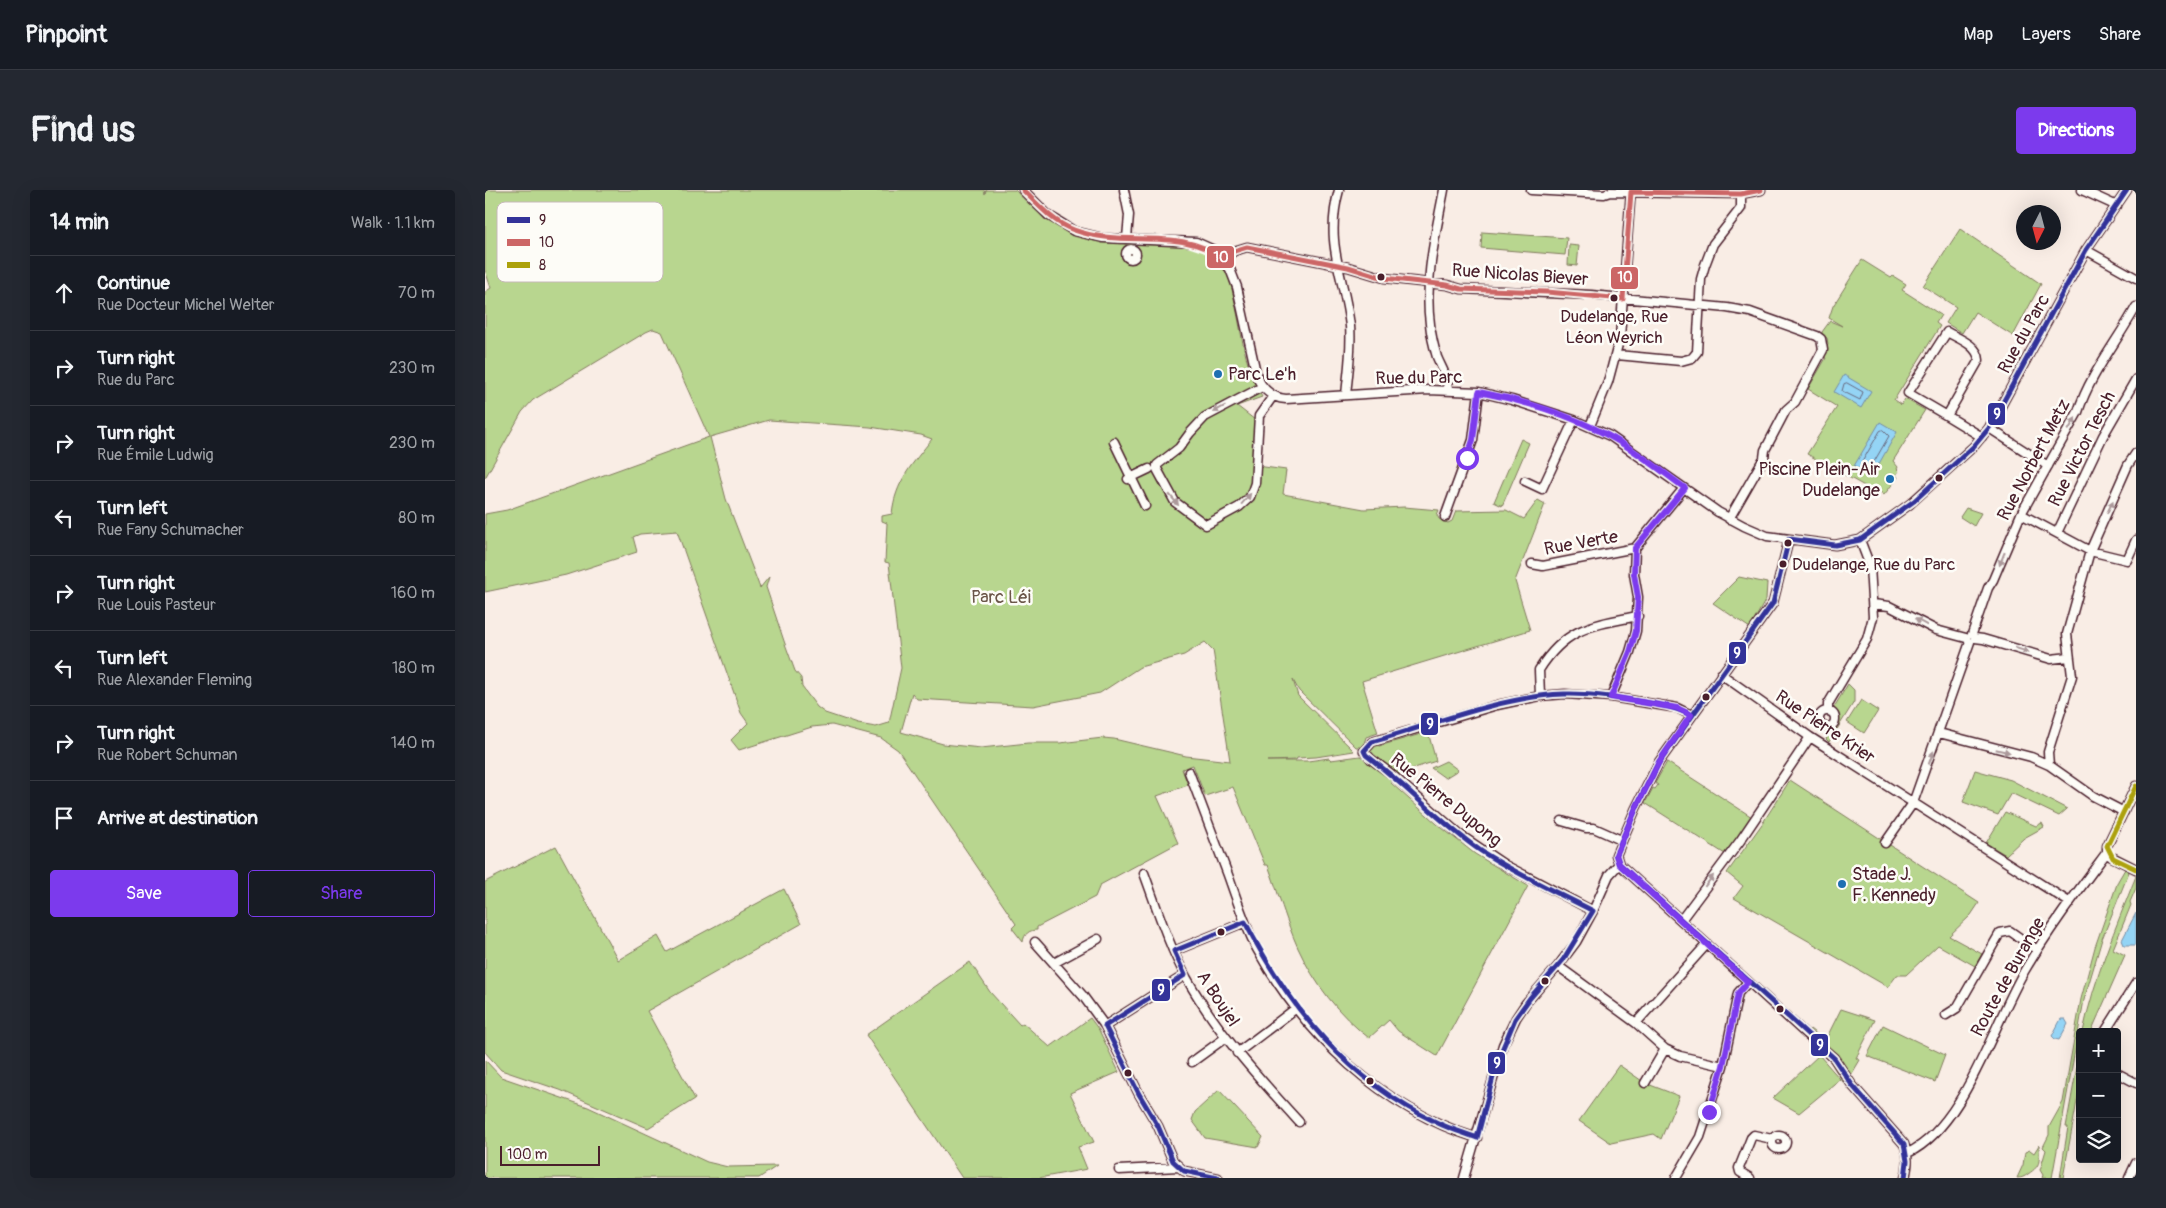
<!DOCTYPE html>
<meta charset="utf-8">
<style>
body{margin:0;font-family:Pangolin,sans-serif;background:#242831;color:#f1f3f6}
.controls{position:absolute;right:15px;bottom:15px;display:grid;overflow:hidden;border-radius:5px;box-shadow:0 5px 20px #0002}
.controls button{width:45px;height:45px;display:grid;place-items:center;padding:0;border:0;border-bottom:1px solid #363941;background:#171b24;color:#f1f3f6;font:25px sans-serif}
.compass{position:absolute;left:1531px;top:15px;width:45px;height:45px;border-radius:50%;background:#171b24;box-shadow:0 5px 20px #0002;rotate:186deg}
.scale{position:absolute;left:15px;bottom:12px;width:100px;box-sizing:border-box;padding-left:5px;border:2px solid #4a1f2b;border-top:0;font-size:14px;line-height:18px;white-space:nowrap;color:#4a1f2b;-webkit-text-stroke:4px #fdfcf7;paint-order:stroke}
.stop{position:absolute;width:15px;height:15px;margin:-11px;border:4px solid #7c3aed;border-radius:50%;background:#fff}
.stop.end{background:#7c3aed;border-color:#fff;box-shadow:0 1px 5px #0008}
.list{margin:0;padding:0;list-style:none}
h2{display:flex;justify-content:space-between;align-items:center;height:65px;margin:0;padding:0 20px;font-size:21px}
h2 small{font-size:16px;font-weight:400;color:#9ea1a6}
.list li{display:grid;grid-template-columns:32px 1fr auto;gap:15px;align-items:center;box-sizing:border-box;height:75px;padding:0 20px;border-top:1px solid #363941}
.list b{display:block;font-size:19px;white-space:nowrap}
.list p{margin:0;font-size:16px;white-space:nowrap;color:#9ea1a6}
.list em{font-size:16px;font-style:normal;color:#9ea1a6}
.actions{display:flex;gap:10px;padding:15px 20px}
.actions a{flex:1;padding:11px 0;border:1px solid #7c3aed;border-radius:5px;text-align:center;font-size:18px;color:#7c3aed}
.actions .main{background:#7c3aed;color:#fff}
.icon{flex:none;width:28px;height:28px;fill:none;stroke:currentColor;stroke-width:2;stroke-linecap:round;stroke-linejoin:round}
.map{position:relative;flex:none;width:1651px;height:988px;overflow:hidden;border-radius:5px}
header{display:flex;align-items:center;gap:30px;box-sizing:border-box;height:70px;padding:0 25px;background:#171b24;border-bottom:1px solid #363941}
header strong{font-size:24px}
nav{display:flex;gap:28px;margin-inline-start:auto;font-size:18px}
.intro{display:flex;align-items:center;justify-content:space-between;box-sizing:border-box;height:120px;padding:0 30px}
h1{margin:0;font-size:35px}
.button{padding:12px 22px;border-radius:5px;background:#7c3aed;color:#fff;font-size:18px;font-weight:700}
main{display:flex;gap:30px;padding:0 30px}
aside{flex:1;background:#171b24;border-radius:5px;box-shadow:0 5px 20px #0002}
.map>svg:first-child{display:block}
</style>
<header>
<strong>Pinpoint</strong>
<nav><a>Map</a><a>Layers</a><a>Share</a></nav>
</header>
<div class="intro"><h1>Find us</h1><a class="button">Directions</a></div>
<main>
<aside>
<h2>14 min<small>Walk · 1.1 km</small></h2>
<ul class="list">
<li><svg class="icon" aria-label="ahead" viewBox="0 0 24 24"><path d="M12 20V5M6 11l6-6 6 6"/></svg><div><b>Continue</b><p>Rue Docteur Michel Welter</p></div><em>70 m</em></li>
<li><svg class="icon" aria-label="right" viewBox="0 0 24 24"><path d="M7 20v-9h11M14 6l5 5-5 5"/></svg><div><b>Turn right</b><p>Rue du Parc</p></div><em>230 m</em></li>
<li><svg class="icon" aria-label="right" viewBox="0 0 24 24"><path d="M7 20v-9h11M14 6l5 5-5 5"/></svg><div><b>Turn right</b><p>Rue Émile Ludwig</p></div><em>230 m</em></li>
<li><svg class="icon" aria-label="left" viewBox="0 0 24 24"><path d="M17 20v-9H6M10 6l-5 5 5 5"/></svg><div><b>Turn left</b><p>Rue Fany Schumacher</p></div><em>80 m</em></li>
<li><svg class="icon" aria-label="right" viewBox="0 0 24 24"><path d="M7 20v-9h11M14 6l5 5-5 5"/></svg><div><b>Turn right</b><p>Rue Louis Pasteur</p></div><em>160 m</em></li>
<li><svg class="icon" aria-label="left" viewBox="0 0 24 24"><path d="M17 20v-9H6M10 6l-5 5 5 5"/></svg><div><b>Turn left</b><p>Rue Alexander Fleming</p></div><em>180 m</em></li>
<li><svg class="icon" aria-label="right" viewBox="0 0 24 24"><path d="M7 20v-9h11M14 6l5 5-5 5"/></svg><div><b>Turn right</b><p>Rue Robert Schuman</p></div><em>140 m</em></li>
<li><svg class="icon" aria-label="arrive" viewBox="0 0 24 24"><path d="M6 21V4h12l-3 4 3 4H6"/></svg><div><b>Arrive at destination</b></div></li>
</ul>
<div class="actions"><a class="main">Save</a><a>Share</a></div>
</aside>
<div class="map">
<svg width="1651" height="988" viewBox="0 0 1651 988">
<rect width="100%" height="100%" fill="#f9ede5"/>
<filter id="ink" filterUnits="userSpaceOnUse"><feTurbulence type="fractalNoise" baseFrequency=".02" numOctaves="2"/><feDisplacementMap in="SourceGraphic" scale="10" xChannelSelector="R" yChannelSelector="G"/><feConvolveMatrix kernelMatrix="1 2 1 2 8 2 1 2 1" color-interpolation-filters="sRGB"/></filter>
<g filter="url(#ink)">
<path fill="#b8d68f" stroke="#817a5d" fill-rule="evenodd" d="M0,0H499L500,4L501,0H530C551,22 574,43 605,50C639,58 710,45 733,71C744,81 747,99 750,113C757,144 760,180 777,207L752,216L770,230L772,276L801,280L798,304L879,319L919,317L954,320L952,325L954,329L963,333L967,331L971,321L1021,320L1039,329L1053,310L1060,314L1030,391L1045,440L877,491L893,543L881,547L878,557H871L814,501L808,490L813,506L869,561L831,567L812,568L811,570L782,571H823L844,568L846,570L875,566L906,585V593L952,634L990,664L1043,696L952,866L913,841L904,830L884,848C854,825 829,793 813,758C801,731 793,702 783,675H780L748,597L720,606L708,575L697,579L703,595L672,606L693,653L615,695L610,707L552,737V740C544,740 539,744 538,752L527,738L531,734L413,560L396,548L347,535L327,537L254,560L246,550L263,533L256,523L192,341L155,344L148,347L152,362L81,385L0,402V324L22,320L224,247L177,142L168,139L161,142L48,210L37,222L0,288V102L6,98L0,80ZM284,230L385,237L436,245L447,249C428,273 410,292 407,324L397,326V331L402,333L400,372L404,373L416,478L404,533L391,537L373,534L340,523L332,517L317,497L316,488L310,481L299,451L281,397L284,387L275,398L241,309L225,247ZM720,452L728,460L745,571L701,566L629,549L618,548L575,553H543L496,558L458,554L416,542L427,503L432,509L548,516L615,503L655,477L699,465Z
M1475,39L1556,94L1528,146L1490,122L1477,143L1461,133L1471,117L1438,96Z
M997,42L1082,48L1080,65L996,58Z
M1084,55L1094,56L1092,76L1083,75Z
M1377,70L1406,88L1408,86L1421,94L1417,100L1456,125L1451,133L1455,136L1409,210L1416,215L1420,209L1440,220L1408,271L1413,277L1412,279L1414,281L1411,285L1413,287L1399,305L1394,301L1392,303L1322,264L1352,217L1323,199L1341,168L1339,167L1343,154L1342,148L1337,145V142L1345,131L1357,136L1344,128L1348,116Z
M1036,249L1044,253L1017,316L1009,312Z
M1481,318L1496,323L1489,336L1475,327Z
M1254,387L1282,393L1281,409L1265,438L1228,413Z
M1363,494L1369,500V512L1344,552L1341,549L1355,527L1348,519Z
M1376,510L1393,521L1379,543L1362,532Z
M943,542L951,571L914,583V585L886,565L884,561L887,556L893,555L894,556Z
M961,571L973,580L960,588L946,578Z
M1182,572L1267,627L1240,664L1160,613L1168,598L1170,599L1173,595L1170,593Z
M1490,580L1526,590L1582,619L1574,626L1526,603L1513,625L1478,612Z
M1305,590L1494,713L1486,725L1464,746L1497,764L1490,776L1453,755L1421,785H1412L1403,797L1249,708L1258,696L1242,683L1277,634Z
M1520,622L1551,636L1557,633L1559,637L1539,648L1521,665L1501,653Z
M71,656L133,770L173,746L182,762L299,699L316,734L162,821L210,909L163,938L75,900L16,880L0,862V692Z
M1640,679L1644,682L1617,749L1599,810L1567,988H1557L1558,985L1555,980L1561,960L1558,957L1564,945V937L1578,912L1596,809L1610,757L1633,691Z
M1651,686V698L1645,712L1646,715L1628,759L1640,765L1606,842H1598C1609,788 1631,737 1651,686Z
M485,772L505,802L535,835L538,833L565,857L605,828L614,840L634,882L585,903L609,952L593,957L602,979L554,988H477L381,845Z
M1356,819L1390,830L1371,868L1375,870L1362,892H1358L1344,870L1336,863L1339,859L1321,844L1325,839L1340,851Z
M1398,835L1460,865L1450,892L1382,866Z
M1595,860V895L1578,988H1575L1583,937H1581Z
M1334,865L1355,889L1314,923L1288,908Z
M0,870L16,887L103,917L222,972L243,977L292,976L274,988H0Z
M1134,875L1160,893L1194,906L1176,949L1169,944L1126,953L1094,931Z
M734,900L778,947L773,957L720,948L707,930L710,922Z
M1554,955C1554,971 1557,975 1543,984C1539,987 1537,988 1532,988L1538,975L1540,962L1545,960L1549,963Z"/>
<path fill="#94d4f5" stroke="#768ca4" d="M1359,185L1386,201L1376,218L1349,202Z
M1395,232L1412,242L1387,286L1369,276Z
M1651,723V755H1639L1637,750Z
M1576,829H1580L1583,834L1574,850L1570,849L1567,846Z"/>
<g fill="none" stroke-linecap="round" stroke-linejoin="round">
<path stroke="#68677c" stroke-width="1" d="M1362,193L1378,202L1375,210L1357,201L1359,194Z
M1398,240L1404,246L1386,277L1383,278L1377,272L1395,241Z"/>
<defs>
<path id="street" d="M538,0L563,25L589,41L618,48L711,52L731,61L745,79L752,97L772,187C778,200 787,208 801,209L943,200L994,202L1027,210L1089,230L1125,246L1233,322L1259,336L1282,346L1350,355L1375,350L1425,314L1489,256L1504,238L1601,60L1642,0
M639,0L644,25L642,48
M854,0C839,54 859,85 865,136C867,159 863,183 861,205
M959,0C951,43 939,90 945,134C946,145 949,157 952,167C957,179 963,187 963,200
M1046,0L1119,4L1125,2L1256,4L1276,0
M1597,0L1632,16
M641 64a5 5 0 1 1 10 0a5 5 0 1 1-10 0Z
M1601,60L1651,88
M739,69L749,61L762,57L863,77L899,88L962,95L976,99L1106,105L1242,118L1265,122L1332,146L1336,149L1338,160L1310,212L1301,220L1280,260L1279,268L1244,329
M1462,142C1474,149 1493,155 1494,170L1463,224L1464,227L1423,203Z
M1132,165L1196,171L1207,168L1212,162L1216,89L1220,75L1228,54L1256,18V4
M777,197L720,227L705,243L694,258L672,275V279L690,312L721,335L754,317L765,307L770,293L774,226L788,206
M1464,227L1497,247
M1105,236L1123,192L1135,147L1146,0
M1504,238L1563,276
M629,252L660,316
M643,289L664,279
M1040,291L1057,299L1089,230
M1536,324L1605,361L1642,370L1651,350
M960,327L988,250L994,202
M1572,343L1618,246L1651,189
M1304,349L1288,413L1174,572L1151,618L1131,665L1134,674L1321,844L1349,868L1367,895L1419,954C1424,967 1423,975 1420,988
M1047,374L1058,376L1150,358
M1388,414L1404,416L1451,440L1481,448
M1487,444L1503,398L1508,390L1536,324L1593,222C1605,184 1632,152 1651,117
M1490,448L1498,449L1566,469L1584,467
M1236,484L1325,547L1584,712
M1055,506L1054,480C1081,437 1108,435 1153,426
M1126,507L1145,462L1151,441L1153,407L1149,384L1150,358L1199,298
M1343,521V514L1382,449L1388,427L1385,376L1375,350
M1334 529a8 8 0 1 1 16 0a8 8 0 1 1-16 0Z
M1454,543L1546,567L1564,575L1608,606L1639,622
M1564,575L1563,562L1587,486L1582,444L1605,361L1643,275L1651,263
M704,582C717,617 730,651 743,685C752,710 760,736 772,759C819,845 898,919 992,948
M1077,631L1101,638H1109L1136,650
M1400,653L1428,613L1485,452
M1622,662L1625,666L1651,679
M659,683C672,718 683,754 701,787C731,841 772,886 814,932
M1108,721L1020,675L974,644L905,583L886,569L879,561L887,552L1012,515L1055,506L1080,504L1126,507L1192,518L1206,525
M1196,730L1255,651L1325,547
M550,752L598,806L620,836L654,904L673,936L688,971L699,981L733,988
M689,761L760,732
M569,773L613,749
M1073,776L1151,833L1180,859L1195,866L1238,876
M1461,825L1472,818L1515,743L1525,741L1552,760
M1151,833L1222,754
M620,836L700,785
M1620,842L1651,793
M752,863L810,819
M707,872L740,848
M1632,883L1651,893
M1160,893L1180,859
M1287 952a7 7 0 1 1 14 0a7 7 0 1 1-14 0Z
M1423,963C1480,936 1508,833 1540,780C1564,739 1593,701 1622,662V656L1651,596
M634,980L693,977
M979,988L1018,855L1031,828L1041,813L1073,776L1091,752L1108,721L1124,685L1134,674
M1191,988L1215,947L1238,876L1253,803L1263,792
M1265,988L1255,982L1254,978L1266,948L1269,945L1287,949
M1644,988L1651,973"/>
</defs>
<use href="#street" stroke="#4a1f2b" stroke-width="11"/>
<use href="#street" stroke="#fdfcf7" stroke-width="8"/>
<defs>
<path id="bus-1" d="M1304,349L1288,413L1174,572L1151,618L1131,665L1134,674L1349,868L1367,895L1419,954L1422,971L1420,988
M1304,349L1350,355L1375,350L1429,311L1489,256L1504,238L1601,60L1642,0
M733,988L699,981L688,971L673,936L654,904L620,836L700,785L689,761L760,732C805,819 863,891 953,933C965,939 979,943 992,948L1012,872L1030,829L1045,808L1078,770L1108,721C1071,702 1031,684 996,661C955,633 921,595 881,565L879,561L887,552C945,535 1019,506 1079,504C1103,503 1128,507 1151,511C1170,514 1188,516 1206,525"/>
<path id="bus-2" d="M538,0C553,15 569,33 589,40C641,59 692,35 739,69L749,61L762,57L863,77L899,88L962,95L976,99L1062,102L1138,109L1146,2L1256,4L1276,0"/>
<path id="bus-3" d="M1651,596L1622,656L1628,668L1651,679"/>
</defs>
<use href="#bus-1" stroke="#fdfcf7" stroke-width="9"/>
<use href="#bus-2" stroke="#fdfcf7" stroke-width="9"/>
<use href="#bus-3" stroke="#fdfcf7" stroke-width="9"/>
<use href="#bus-1" stroke="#339" stroke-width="5"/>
<use href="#bus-2" stroke="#c66" stroke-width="5"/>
<use href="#bus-3" stroke="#aca10b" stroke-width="5"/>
</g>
<defs><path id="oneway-solid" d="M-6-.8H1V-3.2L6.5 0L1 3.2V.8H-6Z" transform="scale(1.25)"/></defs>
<g fill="#ac999b">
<use href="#oneway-solid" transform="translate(734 219) rotate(152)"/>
<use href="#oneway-solid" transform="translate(1587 234) rotate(-60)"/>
<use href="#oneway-solid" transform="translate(761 309) rotate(-49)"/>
<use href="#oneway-solid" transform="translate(689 310) rotate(50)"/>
<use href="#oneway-solid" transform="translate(1625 317) rotate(-65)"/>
<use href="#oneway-solid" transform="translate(1517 369) rotate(111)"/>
<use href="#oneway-solid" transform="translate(1436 432) rotate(-152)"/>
<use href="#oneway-solid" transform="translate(1537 460) rotate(17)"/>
<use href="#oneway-solid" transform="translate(1518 561) rotate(13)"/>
<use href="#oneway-solid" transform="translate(1446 568) rotate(-70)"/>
<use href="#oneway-solid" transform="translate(1224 691) rotate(-52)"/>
</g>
</g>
<g fill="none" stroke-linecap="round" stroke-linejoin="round" filter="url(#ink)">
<path stroke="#7c3aed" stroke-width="6" d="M982,268L988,250L994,202C1037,210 1086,225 1124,246C1151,260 1175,280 1200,298L1150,358L1149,384L1153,407L1151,441L1145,462L1126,507L1192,518L1206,525L1174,572L1151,618L1131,665L1134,674L1263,792L1253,803L1238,876L1224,922"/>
</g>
<g fill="#4a1f2b" stroke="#fdfcf7" stroke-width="2">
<circle cx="896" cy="87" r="4.5"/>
<circle cx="1129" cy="108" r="4.5"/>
<circle cx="1454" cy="288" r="4.5"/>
<circle cx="1303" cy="353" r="4.5"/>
<circle cx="1298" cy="374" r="4.5"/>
<circle cx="1221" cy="507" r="4.5"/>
<circle cx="736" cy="742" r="4.5"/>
<circle cx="1060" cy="791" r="4.5"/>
<circle cx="1295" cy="819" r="4.5"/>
<circle cx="643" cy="883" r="4.5"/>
<circle cx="885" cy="891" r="4.5"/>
</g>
<g fill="#1f6fb2" stroke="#fdfcf7" stroke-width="2">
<circle cx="733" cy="184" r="5"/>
<circle cx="1405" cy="289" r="5"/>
<circle cx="1357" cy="694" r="5"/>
</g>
<g text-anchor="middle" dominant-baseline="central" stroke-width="5" stroke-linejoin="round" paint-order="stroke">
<g font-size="17" fill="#4a1f2b" stroke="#fdfcf7">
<text x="1129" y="126">Dudelange, Rue<tspan x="1129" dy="21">Léon Weyrich</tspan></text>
<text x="1307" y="374" text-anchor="start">Dudelange, Rue du Parc</text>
</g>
<g font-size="18" fill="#4a1f2b" stroke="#fdfcf7">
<text transform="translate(1035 85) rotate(4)">Rue Nicolas Biever</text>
<text transform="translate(1539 144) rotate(-61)">Rue du Parc</text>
<text transform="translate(934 188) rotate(-1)">Rue du Parc</text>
<text transform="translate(1597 259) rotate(-63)">Rue Victor Tesch</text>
<text transform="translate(1549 270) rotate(-62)">Rue Norbert Metz</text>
<text transform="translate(1096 353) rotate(-10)">Rue Verte</text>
<text transform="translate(1340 537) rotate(34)">Rue Pierre Krier</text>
<text transform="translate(961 610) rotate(39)">Rue Pierre Dupong</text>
<text transform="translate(1523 787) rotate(-61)">Route de Burange</text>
<text transform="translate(733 809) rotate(57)">A Boujel</text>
</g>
<g font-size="18" fill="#4a1f2b" stroke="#fdfcf7" text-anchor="start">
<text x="743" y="184">Parc Le'h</text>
<text x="1395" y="279" text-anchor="end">Piscine Plein-Air<tspan x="1395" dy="21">Dudelange</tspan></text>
<text x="1367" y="684">Stade J.<tspan x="1367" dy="21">F. Kennedy</tspan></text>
</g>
<g font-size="18" fill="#6b5649" stroke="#fdfcf7">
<text x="516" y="407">Parc Léi</text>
</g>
</g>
<rect x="12" y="12" width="166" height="80" rx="8" fill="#fdfcf7" stroke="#c7baba" stroke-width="1"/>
<rect x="22" y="27" width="23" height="6" fill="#339"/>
<rect x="22" y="49" width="23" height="7" fill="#c66"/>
<rect x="22" y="72" width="23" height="6" fill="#aca10b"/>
<g font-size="14" fill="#4a1f2b">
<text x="54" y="35">9</text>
<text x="54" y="57">10</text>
<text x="54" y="80">8</text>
</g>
<g stroke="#fdfcf7" stroke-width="2">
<rect x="721" y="55" width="29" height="24" rx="5" fill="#c66"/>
<rect x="1125" y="76" width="29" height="24" rx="5" fill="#c66"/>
<rect x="1502" y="212" width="19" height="24" rx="5" fill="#339"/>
<rect x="1243" y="451" width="19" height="24" rx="5" fill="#339"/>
<rect x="935" y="522" width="19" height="24" rx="5" fill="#339"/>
<rect x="666" y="788" width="20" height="24" rx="5" fill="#339"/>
<rect x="1325" y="843" width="19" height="24" rx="5" fill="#339"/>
<rect x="1002" y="861" width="19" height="24" rx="5" fill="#339"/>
</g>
<g font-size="14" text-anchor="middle" font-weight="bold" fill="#fff">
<text x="736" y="72">10</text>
<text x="1140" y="92">10</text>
<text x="1512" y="229">9</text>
<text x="1252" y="468">9</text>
<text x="945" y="539">9</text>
<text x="676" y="805">9</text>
<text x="1335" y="860">9</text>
<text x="1012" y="878">9</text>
</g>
</svg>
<div class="controls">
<button>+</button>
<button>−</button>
<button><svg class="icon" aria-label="layers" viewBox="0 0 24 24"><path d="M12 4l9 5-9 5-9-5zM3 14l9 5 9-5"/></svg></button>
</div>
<svg class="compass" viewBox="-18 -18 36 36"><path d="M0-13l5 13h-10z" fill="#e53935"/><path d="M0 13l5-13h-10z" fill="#9ea1a6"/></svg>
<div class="scale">100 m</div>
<div class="stop" style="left:982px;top:268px"></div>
<div class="stop end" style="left:1224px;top:922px"></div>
</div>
</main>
